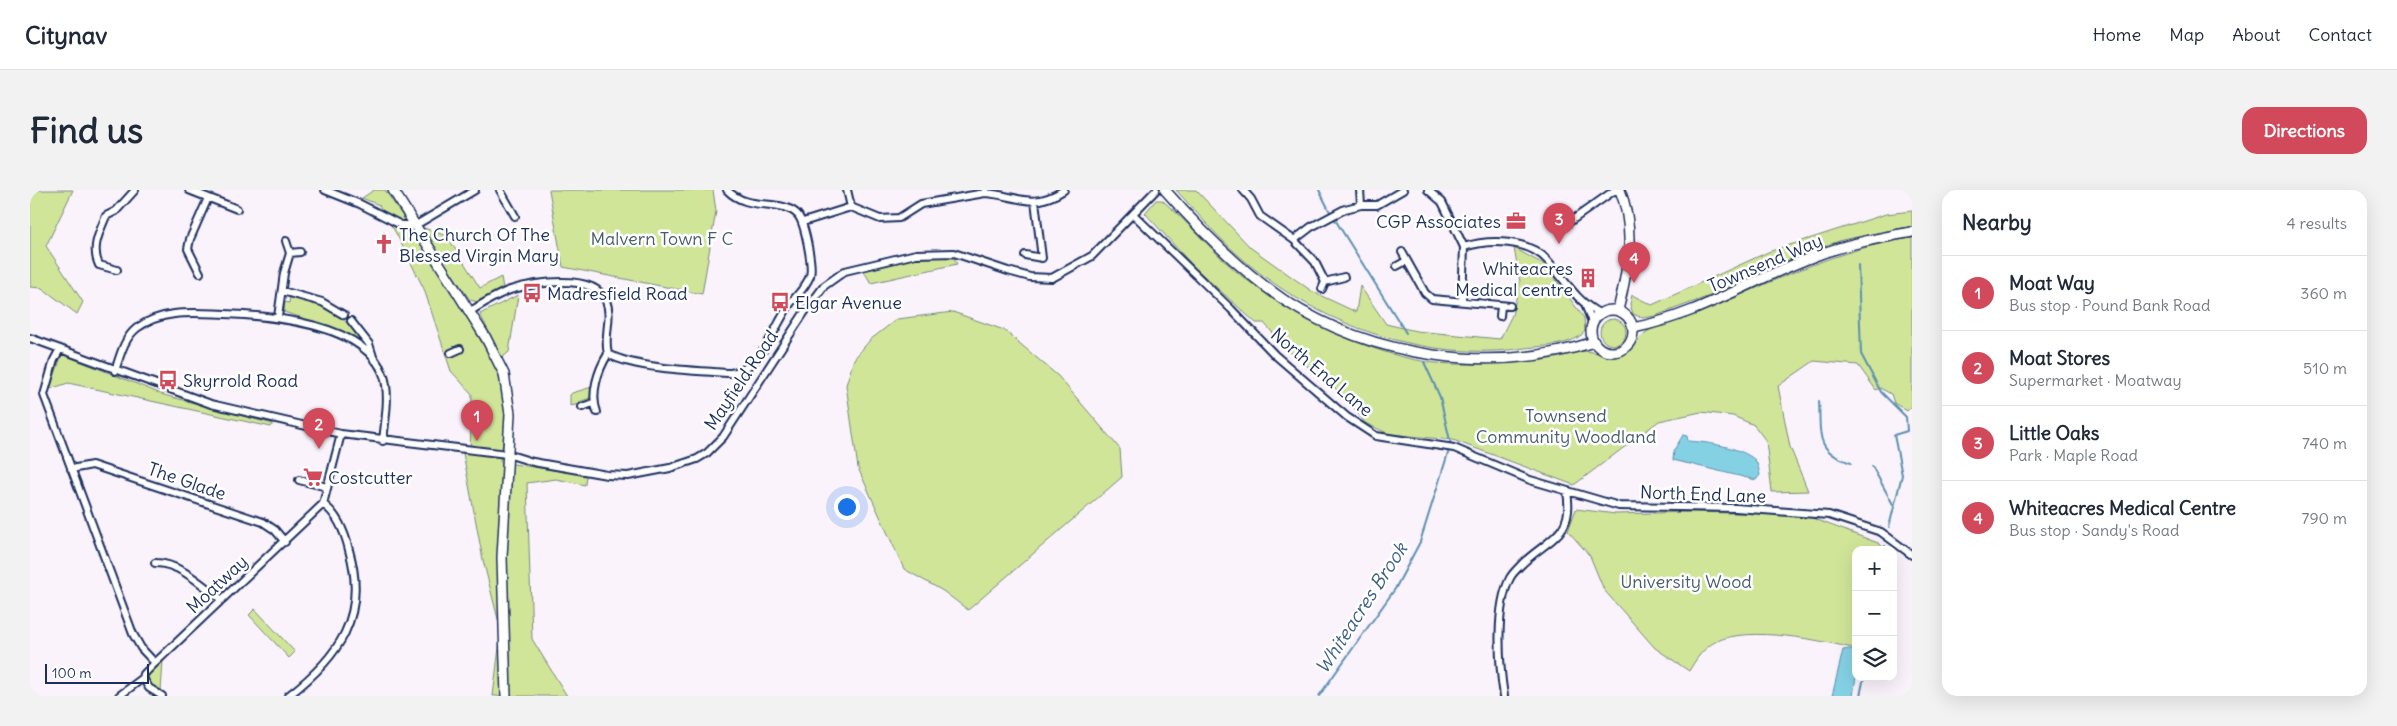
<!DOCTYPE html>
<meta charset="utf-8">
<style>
body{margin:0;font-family:Delius,sans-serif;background:#f2f2f3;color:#1f2937}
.controls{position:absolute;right:15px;bottom:15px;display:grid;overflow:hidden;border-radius:10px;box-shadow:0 5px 20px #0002}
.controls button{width:45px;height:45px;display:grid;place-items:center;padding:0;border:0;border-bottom:1px solid #e0e1e3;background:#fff;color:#1f2937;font:25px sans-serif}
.scale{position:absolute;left:15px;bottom:12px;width:104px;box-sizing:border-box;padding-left:5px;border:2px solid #1b2f5e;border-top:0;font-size:14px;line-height:18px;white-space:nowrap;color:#1b2f5e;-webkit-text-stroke:4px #fff;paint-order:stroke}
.you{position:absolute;left:816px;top:316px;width:18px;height:18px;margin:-12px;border:4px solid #fff;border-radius:50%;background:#1a73e8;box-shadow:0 0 0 8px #1a73e833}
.badge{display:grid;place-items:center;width:32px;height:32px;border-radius:50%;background:#d1495b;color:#fff;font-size:16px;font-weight:700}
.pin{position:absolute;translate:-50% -41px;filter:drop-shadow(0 1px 2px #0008)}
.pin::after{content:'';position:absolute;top:26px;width:18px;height:15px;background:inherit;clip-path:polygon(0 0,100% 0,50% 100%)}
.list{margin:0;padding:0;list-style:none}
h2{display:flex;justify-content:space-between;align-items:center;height:65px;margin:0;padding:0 20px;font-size:21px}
h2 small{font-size:16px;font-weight:400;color:#747a83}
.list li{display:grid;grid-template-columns:32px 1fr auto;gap:15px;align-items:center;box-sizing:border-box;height:75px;padding:0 20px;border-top:1px solid #e0e1e3}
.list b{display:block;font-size:19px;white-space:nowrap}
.list p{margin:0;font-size:16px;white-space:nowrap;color:#747a83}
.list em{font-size:16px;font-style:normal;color:#747a83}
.icon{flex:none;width:28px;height:28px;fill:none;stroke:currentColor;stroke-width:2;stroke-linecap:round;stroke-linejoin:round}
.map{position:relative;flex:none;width:1882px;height:506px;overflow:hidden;border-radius:15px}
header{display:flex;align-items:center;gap:30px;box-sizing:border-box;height:70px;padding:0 25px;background:#fff;border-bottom:1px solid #e0e1e3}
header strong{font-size:24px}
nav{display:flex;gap:28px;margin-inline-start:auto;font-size:18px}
.intro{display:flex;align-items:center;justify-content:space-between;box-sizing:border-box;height:120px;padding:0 30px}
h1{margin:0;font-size:35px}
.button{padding:12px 22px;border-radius:15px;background:#d1495b;color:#fff;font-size:18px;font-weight:700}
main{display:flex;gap:30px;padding:0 30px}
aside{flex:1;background:#fff;border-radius:15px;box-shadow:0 5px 20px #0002}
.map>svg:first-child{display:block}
</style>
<header>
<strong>Citynav</strong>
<nav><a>Home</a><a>Map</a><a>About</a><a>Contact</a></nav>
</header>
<div class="intro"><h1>Find us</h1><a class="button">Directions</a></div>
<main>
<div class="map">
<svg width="1882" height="506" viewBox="0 0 1882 506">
<rect width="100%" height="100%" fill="#fbf3fc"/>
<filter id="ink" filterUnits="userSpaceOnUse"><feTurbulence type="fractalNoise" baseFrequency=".02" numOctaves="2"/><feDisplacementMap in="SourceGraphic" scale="10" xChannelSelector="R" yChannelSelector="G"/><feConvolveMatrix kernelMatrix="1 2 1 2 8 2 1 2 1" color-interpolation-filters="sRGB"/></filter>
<g filter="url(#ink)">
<path fill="#d1e599" stroke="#768a7c" d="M0,0H43L16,56L53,112L47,124L12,98L0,97Z
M344,0H355L410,82L471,185L476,231L470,272L556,285L555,295L526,289L497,293L502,449L537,506H463L471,441L453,370L433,263H440L442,204L421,181L394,99L367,45L349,15L332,8Z
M519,0H683L686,21L672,104L533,77Z
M1146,0H1166L1221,58L1283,102L1326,122L1330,96L1356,134L1386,141L1470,149L1482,125L1490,92L1484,58L1515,75L1554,128L1555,141C1544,156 1512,156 1495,158C1395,173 1290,135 1215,71C1190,50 1168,24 1146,0Z
M1126,10H1132L1142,19C1166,41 1188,67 1213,87C1264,127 1341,166 1406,173C1450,177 1498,171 1541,162C1559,158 1584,169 1596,162C1605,157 1609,145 1620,140C1636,131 1657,129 1674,121C1742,92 1808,58 1882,48V216L1877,221L1864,213L1861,204L1850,198L1846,200L1828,175L1784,171L1748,196L1760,257L1778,301L1742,302L1736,251L1724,235L1703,226L1671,222L1629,231L1544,295L1423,250L1359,244L1335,233L1321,214L1287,180L1277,176L1258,160L1234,133H1226L1164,77L1115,23Z
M1882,21V36L1812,50L1768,66L1685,104L1625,126L1613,128L1603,124L1600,114L1602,105L1622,115L1738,62L1856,24Z
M394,38L417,46L450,98L471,87L473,98L448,112L440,110L392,39Z
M903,66L924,68L927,74L841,93L833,80L880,69Z
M488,105L479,162L472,168L450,124Z
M260,106C297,114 316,127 338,157L310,140L254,122L255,112L259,113Z
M923,122L974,140L1028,186L1090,259L1092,287L938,420L913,401L874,379L828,278L816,195L824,169L840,150L867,129Z
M1570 142a13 13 0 1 1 26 0a13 13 0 1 1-26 0Z
M32,164L134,205L243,234L241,237L38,193L20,199Z
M562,197L560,208L549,212L550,214L540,216V205L542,203Z
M1546,319L1586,324L1662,322L1774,325L1848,353L1852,356L1851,360H1826V459C1791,450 1720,436 1687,451C1674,457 1666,469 1659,481L1625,458L1574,400L1560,366L1538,341Z
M225,419L265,462L259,468L219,425Z
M133,470L131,502L121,495L118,488L120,483Z"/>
<path fill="#85d1e4" stroke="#5b90ae" d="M1653,245L1657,246L1658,251C1676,252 1711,257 1725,270C1728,274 1729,280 1730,285L1726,290L1643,270L1644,260Z
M1820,459L1826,461V487L1823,506H1802L1813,460Z"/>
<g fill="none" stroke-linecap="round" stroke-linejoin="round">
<path stroke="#5b90ae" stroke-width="2" d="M1289,0L1299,20L1376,143
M1828,75L1831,164L1851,202L1876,227L1877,241L1864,245L1872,285L1859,337
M1394,172L1410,207L1421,255
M1789,211C1791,244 1784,261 1821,273
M1842,276L1865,318
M1854,360L1855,356
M1289,506L1365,399L1390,352L1419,260
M1830,506L1834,487"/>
<defs>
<path id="street" d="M159,0L207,19
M295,0L330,14L371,35H386L445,0
M470,0L485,26
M817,0L821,17
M1213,0L1221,9L1230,26L1264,50L1285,72L1295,92L1292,99
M1330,0L1331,15
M1398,0L1412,12L1434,57L1432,111
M955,3C988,5 1001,21 1034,0
M1103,24L1201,119L1245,165L1317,227L1346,246L1424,258L1500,290L1589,316L1706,318L1799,325L1851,342L1882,365
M773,32L821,17L850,29L869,28L891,14L955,3L956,0
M1531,38L1585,0L1591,2
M1264,50L1281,37L1315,19L1331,15H1347L1373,0
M1434,57C1459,49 1499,49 1518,71C1535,90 1546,111 1569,123
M1372,62L1395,103L1402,109L1480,116
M260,63L270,62
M995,65L1012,68L1005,11
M1367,76L1376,71
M87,80L69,75C61,58 69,43 76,26L86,21L105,0
M170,83L158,59L160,49L178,8
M1295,92L1314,87
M252,101L292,112L314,125
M1556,117L1562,132
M439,122C452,114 466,105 480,100C503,93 564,82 576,111C583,127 573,146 578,164C606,179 667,181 700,183C710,182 716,179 723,172C738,159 748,131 760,114C766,106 776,97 780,86C783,76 775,32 767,24C750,8 718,22 697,0
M1470,126L1471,116
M248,127L254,83L260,63L256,51
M321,131L339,154L344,170
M0,148L181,214L311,244L477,264L503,272L577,285L598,286L640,278L667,269L677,263L693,247L774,123L794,96L815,81L886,64L924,63L978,81L1000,87L1022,88L1062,66L1126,0
M30,159L24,170L14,205L103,444L111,458L125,473
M421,163L430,159
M85,181C90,166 94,148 107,138C133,119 165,123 195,124C242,126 336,133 354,186C360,206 355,230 353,251
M552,217L563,213
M567,222C560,204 568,180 578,164
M41,279L62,275L233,332L245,340L255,352
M269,290L297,297
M125,373C150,373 172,395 192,410
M113,488L119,498L132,506
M89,506L113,488L114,484L125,473L293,314L311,244
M258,506C309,467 338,426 319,360C315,343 307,324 293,314
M1474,506C1469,474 1465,417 1480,388C1482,384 1486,380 1490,376C1516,349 1545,347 1537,302"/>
<path id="secondary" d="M363,0L456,148L474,184L480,224L472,367L476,506
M1135,0C1170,40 1210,80 1254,110C1343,168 1463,185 1564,152
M1561 141a21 21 0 1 1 42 0a21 21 0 1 1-42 0Z
M1588,120C1598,79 1606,41 1590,0
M1603,138C1669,125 1723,89 1785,66C1816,54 1849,48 1882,42"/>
</defs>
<use href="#street" stroke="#1b2f5e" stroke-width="10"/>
<use href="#secondary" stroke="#1b2f5e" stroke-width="12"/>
<use href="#street" stroke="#fff" stroke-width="6"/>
<use href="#secondary" stroke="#fff" stroke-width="9"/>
</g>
</g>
<defs>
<symbol id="office-bare" viewBox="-9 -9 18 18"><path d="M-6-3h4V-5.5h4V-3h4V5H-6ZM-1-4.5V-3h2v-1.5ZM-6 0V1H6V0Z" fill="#d1495b" stroke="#fff" stroke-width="2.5" paint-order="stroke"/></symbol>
<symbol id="church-bare" viewBox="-9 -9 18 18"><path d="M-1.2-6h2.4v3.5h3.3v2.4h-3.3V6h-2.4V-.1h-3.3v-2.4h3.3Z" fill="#d1495b" stroke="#fff" stroke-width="2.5" paint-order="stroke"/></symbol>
<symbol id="building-bare" viewBox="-9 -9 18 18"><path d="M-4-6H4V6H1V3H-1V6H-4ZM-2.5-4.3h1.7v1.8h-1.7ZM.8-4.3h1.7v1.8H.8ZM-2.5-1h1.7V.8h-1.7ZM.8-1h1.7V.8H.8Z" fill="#d1495b" stroke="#fff" stroke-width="2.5" paint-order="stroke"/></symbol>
<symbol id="bus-bare" viewBox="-9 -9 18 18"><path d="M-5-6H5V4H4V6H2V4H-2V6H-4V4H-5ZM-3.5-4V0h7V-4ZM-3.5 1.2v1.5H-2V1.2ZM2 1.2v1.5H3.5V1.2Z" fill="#d1495b" stroke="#fff" stroke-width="2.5" paint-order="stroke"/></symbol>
<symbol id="supermarket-bare" viewBox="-9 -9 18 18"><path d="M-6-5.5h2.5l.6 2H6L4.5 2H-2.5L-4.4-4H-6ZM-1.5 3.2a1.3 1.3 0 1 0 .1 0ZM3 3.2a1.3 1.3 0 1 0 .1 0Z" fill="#d1495b" stroke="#fff" stroke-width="2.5" paint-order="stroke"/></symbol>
</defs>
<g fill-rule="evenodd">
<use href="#office-bare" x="1472" y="17" width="28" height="28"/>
<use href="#church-bare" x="340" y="40" width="28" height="28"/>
<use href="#building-bare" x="1544" y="74" width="28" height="28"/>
<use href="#bus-bare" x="488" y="89" width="28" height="28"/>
<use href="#bus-bare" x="736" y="98" width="28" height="28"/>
<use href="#bus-bare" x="124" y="176" width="28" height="28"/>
<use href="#supermarket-bare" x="269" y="273" width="28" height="28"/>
</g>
<g text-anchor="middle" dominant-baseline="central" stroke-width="5" stroke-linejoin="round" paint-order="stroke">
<g font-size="18" fill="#1b2f5e" stroke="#fff" text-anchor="start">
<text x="1471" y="31" text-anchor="end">CGP Associates</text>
<text x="369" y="44">The Church Of The<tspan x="369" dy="21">Blessed Virgin Mary</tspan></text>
<text x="1543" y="78" text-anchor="end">Whiteacres<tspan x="1543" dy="21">Medical centre</tspan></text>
<text x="517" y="103">Madresfield Road</text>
<text x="765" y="112">Elgar Avenue</text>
<text x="153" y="190">Skyrrold Road</text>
<text x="298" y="287">Costcutter</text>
</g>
<g font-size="18" fill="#485c6d" stroke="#fff">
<text x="632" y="48">Malvern Town F C</text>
<text x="1536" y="225">Townsend<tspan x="1536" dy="21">Community Woodland</tspan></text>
<text x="1656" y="391">University Wood</text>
</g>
<g font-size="18" fill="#1b2f5e" stroke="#fff">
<text transform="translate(1735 73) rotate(-23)">Townsend Way</text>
<text transform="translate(1292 182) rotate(40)">North End Lane</text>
<text transform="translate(711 190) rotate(-56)">Mayfield Road</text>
<text transform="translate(157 291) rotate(19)">The Glade</text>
<text transform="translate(1673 304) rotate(2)">North End Lane</text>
<text transform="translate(187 394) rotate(-43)">Moatway</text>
</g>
<g font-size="19" font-style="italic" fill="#3b6086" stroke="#fff">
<text transform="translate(1331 418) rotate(-57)">Whiteacres Brook</text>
</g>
</g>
</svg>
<div class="controls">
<button>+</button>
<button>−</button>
<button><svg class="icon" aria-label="layers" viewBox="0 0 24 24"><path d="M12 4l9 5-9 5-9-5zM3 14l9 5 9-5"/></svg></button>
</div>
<div class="scale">100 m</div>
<div class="you"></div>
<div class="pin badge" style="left:447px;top:251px">1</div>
<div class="pin badge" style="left:289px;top:259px">2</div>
<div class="pin badge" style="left:1529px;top:54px">3</div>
<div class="pin badge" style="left:1604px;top:93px">4</div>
</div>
<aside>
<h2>Nearby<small>4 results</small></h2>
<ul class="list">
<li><span class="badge">1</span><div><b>Moat Way</b><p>Bus stop · Pound Bank Road</p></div><em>360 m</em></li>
<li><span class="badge">2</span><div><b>Moat Stores</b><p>Supermarket · Moatway</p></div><em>510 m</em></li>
<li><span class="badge">3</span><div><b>Little Oaks</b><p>Park · Maple Road</p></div><em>740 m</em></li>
<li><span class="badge">4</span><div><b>Whiteacres Medical Centre</b><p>Bus stop · Sandy's Road</p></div><em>790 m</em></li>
</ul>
</aside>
</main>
